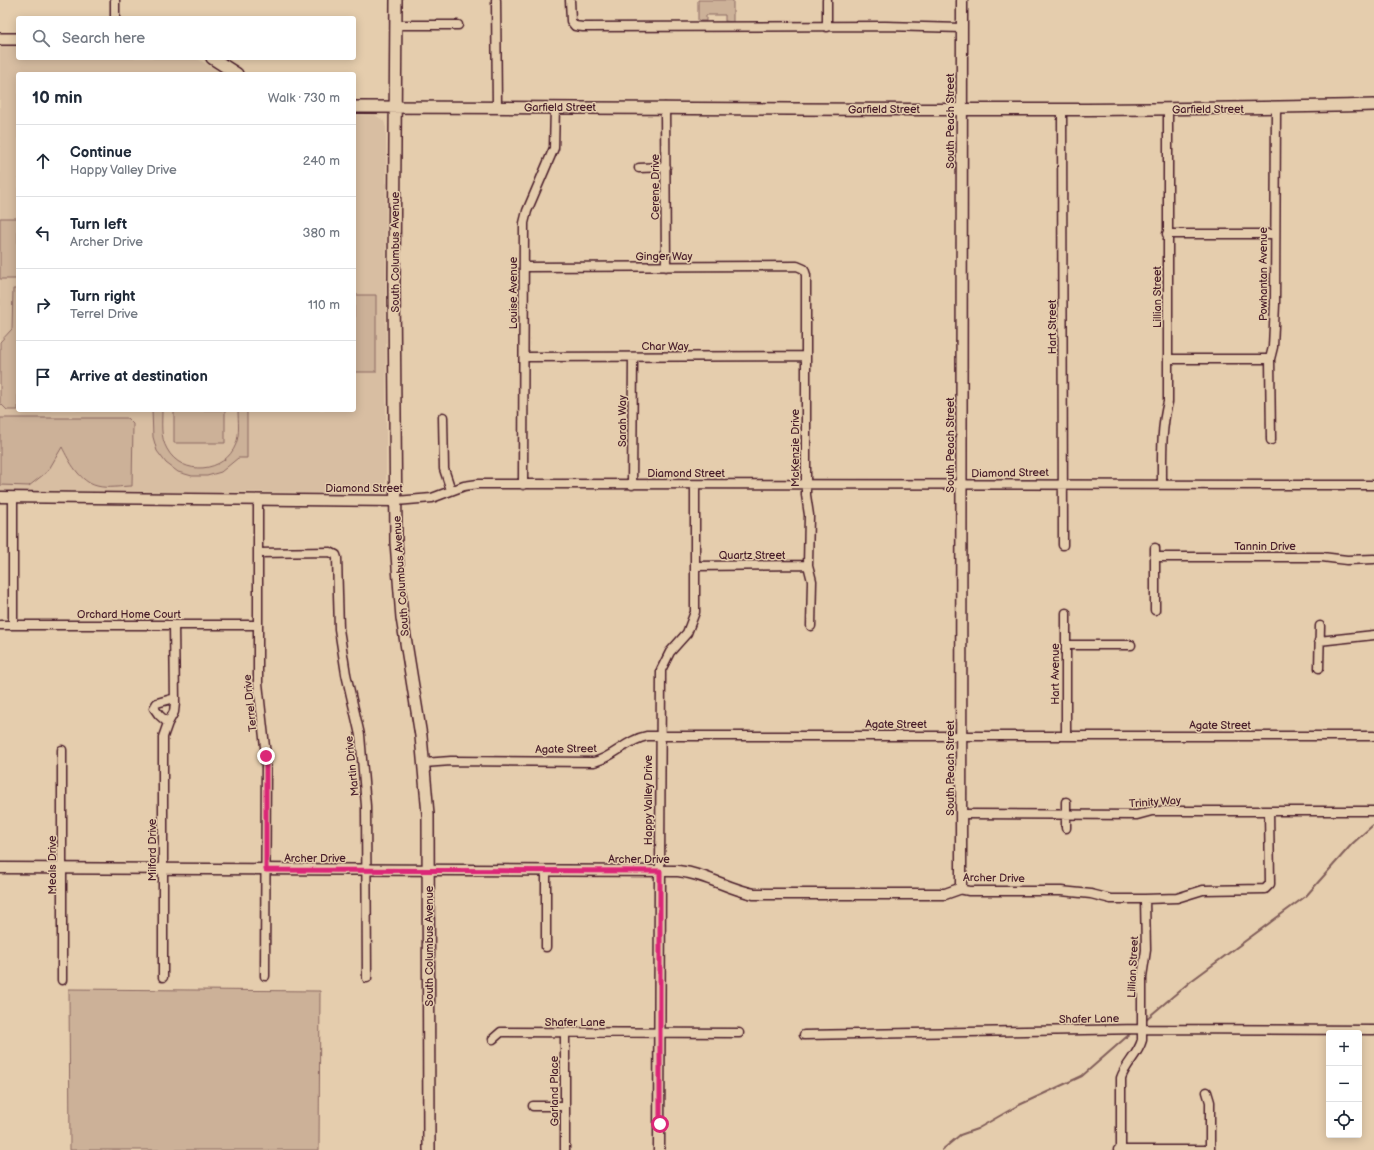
<!DOCTYPE html>
<meta charset="utf-8">
<style>
body{margin:0;font-family:"Balsamiq Sans",sans-serif;background:#f6f6f7;color:#1f2937}
.controls{position:absolute;right:12px;bottom:12px;display:grid;overflow:hidden;border-radius:4px;box-shadow:0 2px 10px #0003}
.controls button{width:36px;height:36px;display:grid;place-items:center;padding:0;border:0;border-bottom:1px solid #e0e1e3;background:#fff;color:#1f2937;font:20px sans-serif}
.stop{position:absolute;width:12px;height:12px;margin:-9px;border:3px solid #db2777;border-radius:50%;background:#fff}
.stop.end{background:#db2777;border-color:#fff;box-shadow:0 1px 4px #0008}
.list{margin:0;padding:0;list-style:none}
h2{display:flex;justify-content:space-between;align-items:center;height:52px;margin:0;padding:0 16px;font-size:17px}
h2 small{font-size:13px;font-weight:400;color:#747a83}
.list li{display:grid;grid-template-columns:26px 1fr auto;gap:12px;align-items:center;box-sizing:border-box;height:72px;padding:0 16px;border-top:1px solid #e0e1e3}
.list b{display:block;font-size:15px;white-space:nowrap}
.list p{margin:0;font-size:13px;white-space:nowrap;color:#747a83}
.list em{font-size:13px;font-style:normal;color:#747a83}
.icon{flex:none;width:22px;height:22px;fill:none;stroke:currentColor;stroke-width:2;stroke-linecap:round;stroke-linejoin:round}
.map{position:relative;flex:none;width:1374px;height:1150px;overflow:hidden}
.search{position:absolute;background:#fff;box-shadow:0 2px 10px #0003;left:16px;top:16px;width:340px;height:44px;display:flex;align-items:center;gap:10px;box-sizing:border-box;padding:0 14px;border-radius:4px;color:#747a83;font-size:15px}
.panel{position:absolute;background:#fff;box-shadow:0 2px 10px #0003;left:16px;top:72px;width:340px;height:340px;border-radius:4px}
.map>svg:first-child{display:block}
</style>
<div class="map">
<svg width="1374" height="1150" viewBox="0 0 1374 1150">
<rect width="100%" height="100%" fill="#e5cdad"/>
<filter id="ink" filterUnits="userSpaceOnUse"><feTurbulence type="fractalNoise" baseFrequency=".025" numOctaves="2"/><feDisplacementMap in="SourceGraphic" scale="8" xChannelSelector="R" yChannelSelector="G"/><feConvolveMatrix kernelMatrix="1 2 1 2 8 2 1 2 1" color-interpolation-filters="sRGB"/></filter>
<g filter="url(#ink)">
<path fill="#d8bea2" d="M0,45H18V58H196L223,74H18V410H354V115H375L384,121L386,128V482L382,490L374,493L0,491Z"/>
<path fill="#ccb198" stroke="#8b6862" d="M698,0H733V22L725,21V15H706V21H698Z
M0,218H18V279H0Z
M13,289H18V410H7L0,403V342L12,329Z
M354,295H376V372H354Z
M152,410H162C162,423 160,437 167,449C182,477 225,473 236,444C240,433 238,421 238,410H247V458H238L221,472L207,476H192L178,472L166,463L157,451L153,437Z
M174,410H225V443H174Z
M0,418H127L133,424L132,486C122,486 108,489 97,486C80,482 69,461 62,447L48,471L29,486L0,485Z
M69,989L320,991L319,1150H70Z"/>
<g fill="none" stroke-linecap="round" stroke-linejoin="round">
<path stroke="#825f5a" stroke-width="2" d="M1145,1020L1191,981L1306,896L1352,844L1372,826
M942,1150L960,1135L977,1129L1017,1106L1082,1076L1131,1033"/>
<defs>
<path id="minor" d="M496,0L497,107
M570,0L571,21L575,26L583,27L885,26L962,28
M827,0V27
M115,18V0
M396,25H458
M665,107L666,267
M1062,109L1063,545
M639,168L666,167
M1167,234H1274
M524,267L797,266L804,269L806,275V495L809,515L808,565L812,581L811,626
M524,357L805,356
M1168,359H1270
M443,417L444,469L451,490
M1271,440L1270,359L1273,347L1275,304L1276,109
M1162,484C1162,456 1161,429 1168,402V109
M523,485L524,223L527,211L554,148L555,107
M632,485L633,357
M13,497V625
M258,500V683L266,756L265,976
M396,501L432,498L464,486L478,484L1374,485
M1155,548V610
M258,553L330,552L336,555L337,558L339,629L346,674L360,735L366,806L367,978
M1155,557H1322L1347,560L1374,559
M695,566L808,565
M0,625H257
M1319,641L1374,635
M1066,645H1131
M1319,668L1320,626
M168,723L174,712L175,703L174,625
M1066,735V613
M424,763L451,761L594,762C614,757 626,740 647,736H1374
M1066,802V828
M961,814L1137,815L1152,811H1374
M660,871L661,670L670,652L687,633L695,612V485
M959,889L969,891H1061L1091,894L1111,899H1145L1177,898L1203,890L1265,889L1270,884L1269,811
M546,947V871
M163,977V737L168,723L159,715L154,708L157,703L175,698
M62,980V750
M804,1035L1142,1029L1374,1030
M493,1039L501,1032L739,1033
M1207,1092L1210,1102V1150
M533,1106H565
M565,1150V1033
M1118,1150H1210
M1121,1150V1078C1126,1063 1138,1055 1142,1040V977L1146,950L1145,899"/>
<path id="tertiary" d="M0,497L396,501
M0,868L678,871C707,874 727,889 754,894H945L959,889L961,885L962,0
M659,1150L660,871"/>
<path id="secondary" d="M396,0L394,285L396,542L402,618L421,736L428,814L429,1150
M0,39H18
M212,58L237,74
M354,107C694,107 1034,114 1374,105"/>
</defs>
<use href="#minor" stroke="#4a1f2b" stroke-width="11"/>
<use href="#tertiary" stroke="#4a1f2b" stroke-width="13"/>
<use href="#secondary" stroke="#4a1f2b" stroke-width="14"/>
<use href="#minor" stroke="#e5cdad" stroke-width="8"/>
<use href="#tertiary" stroke="#e5cdad" stroke-width="10"/>
<use href="#secondary" stroke="#e5cdad" stroke-width="11"/>
</g>
</g>
<g fill="none" stroke-linecap="round" stroke-linejoin="round" filter="url(#ink)">
<path stroke="#db2777" stroke-width="5" d="M266,756V870L660,871V1124"/>
</g>
<g text-anchor="middle" dominant-baseline="central" stroke-width="3" stroke-linejoin="round" paint-order="stroke">
<g font-size="11" fill="#4a1f2b" stroke="#e5cdad">
<text x="560" y="107">Garfield Street</text>
<text x="884" y="109">Garfield Street</text>
<text x="1208" y="109">Garfield Street</text>
<text transform="translate(950 121) rotate(-90)">South Peach Street</text>
<text transform="translate(655 187) rotate(-90)">Cerene Drive</text>
<text transform="translate(395 252) rotate(-90)">South Columbus Avenue</text>
<text x="664" y="256">Ginger Way</text>
<text transform="translate(1263 274) rotate(-90)">Powhantan Avenue</text>
<text transform="translate(513 293) rotate(-90)">Louise Avenue</text>
<text transform="translate(1157 297) rotate(-90)">Lillian Street</text>
<text transform="translate(1052 327) rotate(-90)">Hart Street</text>
<text x="665" y="346">Char Way</text>
<text transform="translate(622 421) rotate(-90)">Sarah Way</text>
<text transform="translate(950 445) rotate(-90)">South Peach Street</text>
<text transform="translate(795 448) rotate(-90)">McKenzie Drive</text>
<text x="686" y="473">Diamond Street</text>
<text transform="translate(1010 473) rotate(-1)">Diamond Street</text>
<text x="364" y="488">Diamond Street</text>
<text x="1265" y="546">Tannin Drive</text>
<text x="752" y="555">Quartz Street</text>
<text transform="translate(401 576) rotate(-94)">South Columbus Avenue</text>
<text x="129" y="614">Orchard Home Court</text>
<text transform="translate(1055 674) rotate(-90)">Hart Avenue</text>
<text transform="translate(250 703) rotate(-96)">Terrel Drive</text>
<text x="896" y="724">Agate Street</text>
<text x="1220" y="725">Agate Street</text>
<text transform="translate(566 749) rotate(-1)">Agate Street</text>
<text transform="translate(352 766) rotate(-96)">Martin Drive</text>
<text transform="translate(950 768) rotate(-90)">South Peach Street</text>
<text transform="translate(648 800) rotate(-90)">Happy Valley Drive</text>
<text transform="translate(1155 802) rotate(-4)">Trinity Way</text>
<text transform="translate(152 850) rotate(-90)">Milford Drive</text>
<text x="315" y="858">Archer Drive</text>
<text x="639" y="859">Archer Drive</text>
<text transform="translate(52 865) rotate(-90)">Meals Drive</text>
<text transform="translate(994 878) rotate(1)">Archer Drive</text>
<text transform="translate(429 946) rotate(-90)">South Columbus Avenue</text>
<text transform="translate(1133 967) rotate(-87)">Lillian Street</text>
<text transform="translate(1089 1019) rotate(-1)">Shafer Lane</text>
<text x="575" y="1022">Shafer Lane</text>
<text transform="translate(554 1091) rotate(-90)">Garland Place</text>
</g>
</g>
</svg>
<div class="controls">
<button>+</button>
<button>−</button>
<button><svg class="icon" aria-label="locate" viewBox="0 0 24 24"><circle cx="12" cy="12" r="6"/><path d="M12 2v4M12 18v4M2 12h4M18 12h4"/></svg></button>
</div>
<div class="stop" style="left:660px;top:1124px"></div>
<div class="stop end" style="left:266px;top:756px"></div>
<div class="search"><svg class="icon" aria-label="search" viewBox="0 0 24 24"><circle cx="10" cy="10" r="6"/><path d="M15 15l6 6"/></svg>Search here</div>
<section class="panel">
<h2>10 min<small>Walk · 730 m</small></h2>
<ul class="list">
<li><svg class="icon" aria-label="ahead" viewBox="0 0 24 24"><path d="M12 20V5M6 11l6-6 6 6"/></svg><div><b>Continue</b><p>Happy Valley Drive</p></div><em>240 m</em></li>
<li><svg class="icon" aria-label="left" viewBox="0 0 24 24"><path d="M17 20v-9H6M10 6l-5 5 5 5"/></svg><div><b>Turn left</b><p>Archer Drive</p></div><em>380 m</em></li>
<li><svg class="icon" aria-label="right" viewBox="0 0 24 24"><path d="M7 20v-9h11M14 6l5 5-5 5"/></svg><div><b>Turn right</b><p>Terrel Drive</p></div><em>110 m</em></li>
<li><svg class="icon" aria-label="arrive" viewBox="0 0 24 24"><path d="M6 21V4h12l-3 4 3 4H6"/></svg><div><b>Arrive at destination</b></div></li>
</ul>
</section>
</div>
